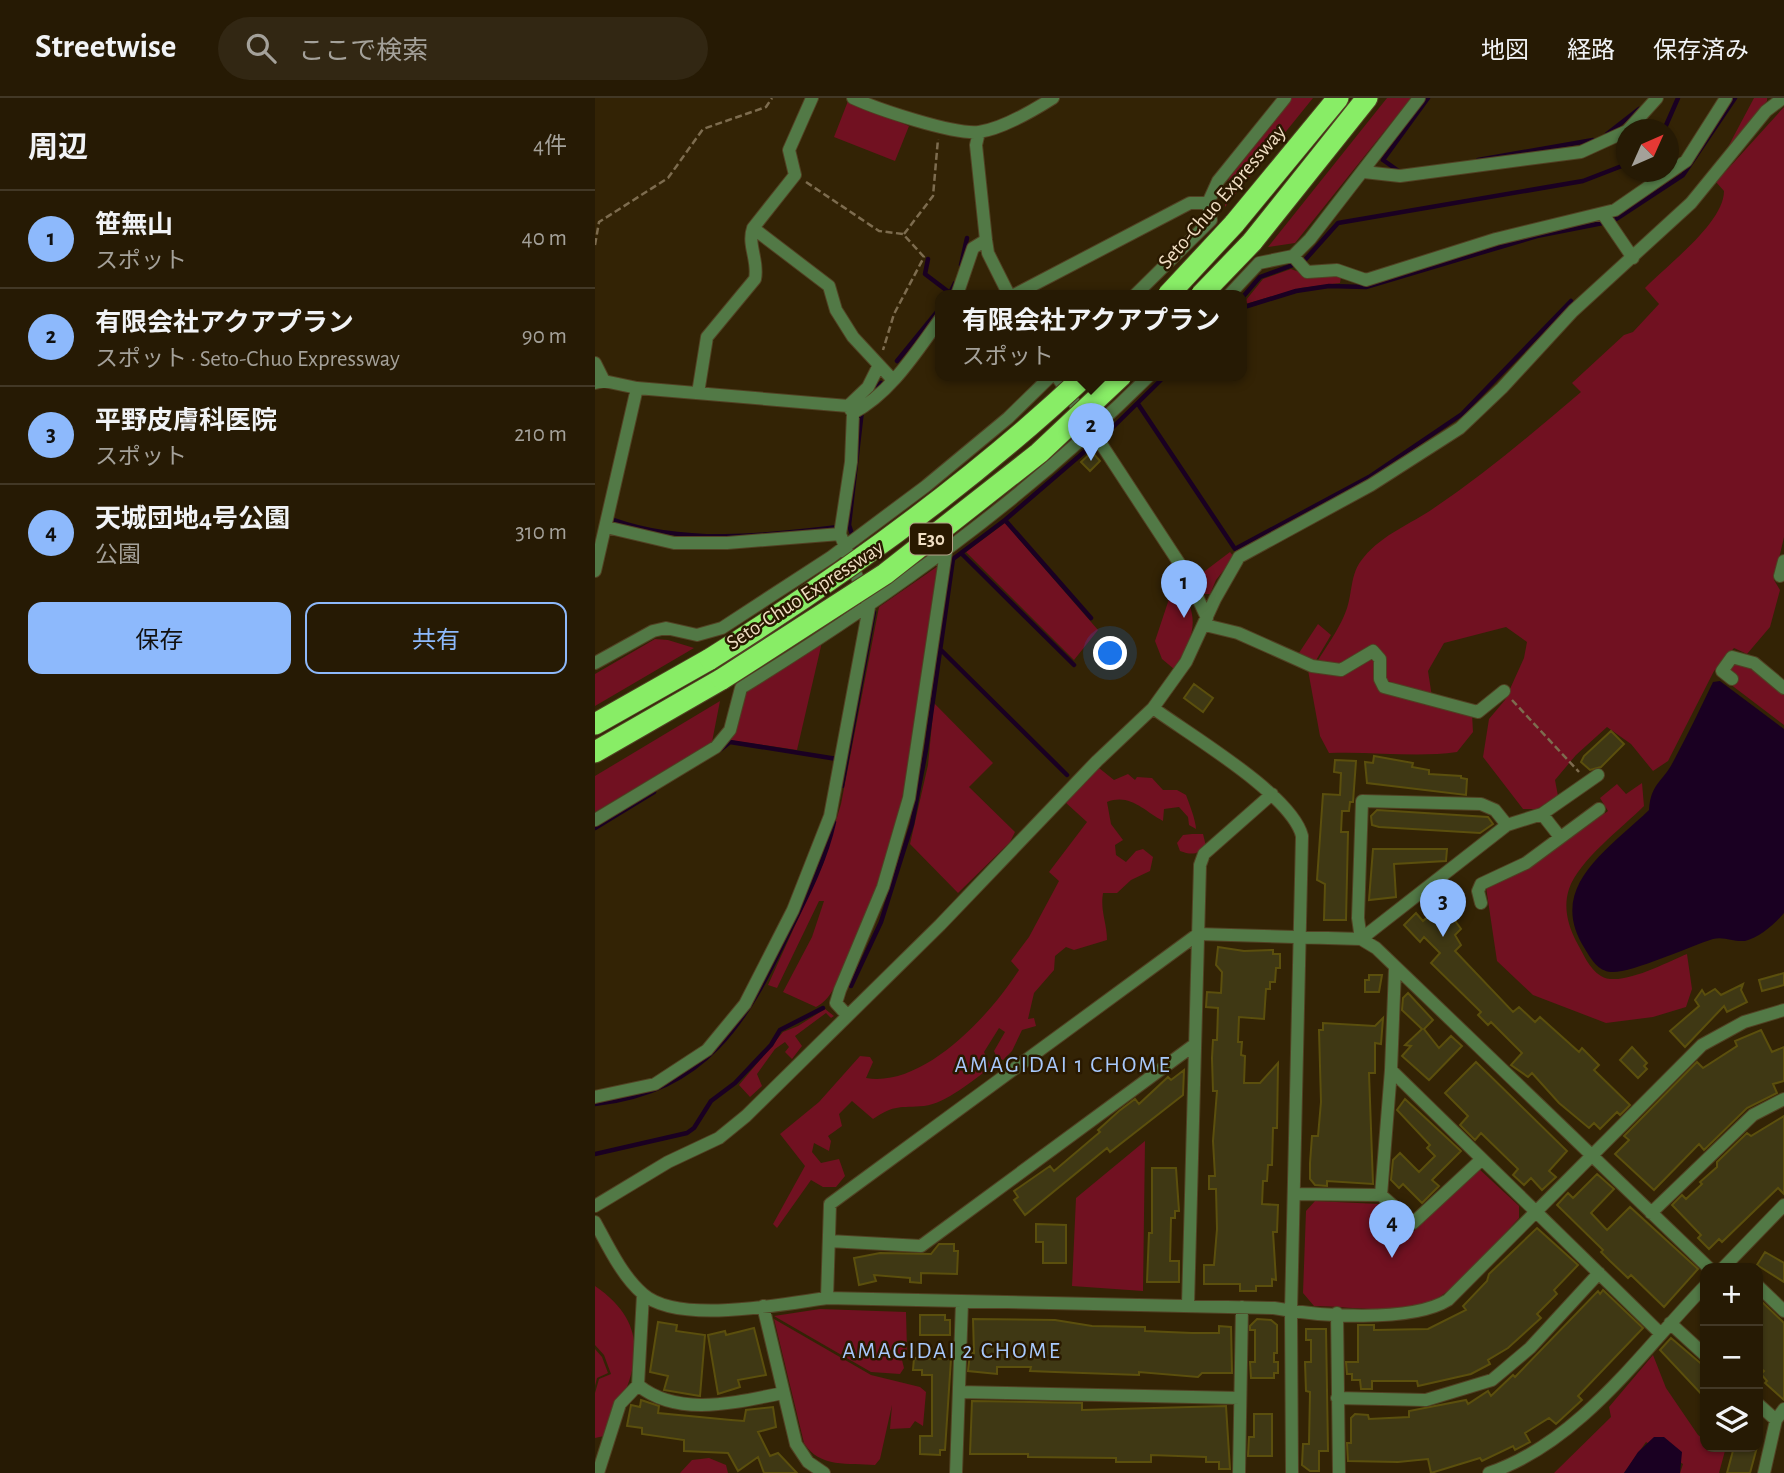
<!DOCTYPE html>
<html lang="ja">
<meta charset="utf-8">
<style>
body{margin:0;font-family:"Alegreya Sans","Noto Sans JP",sans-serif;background:#322713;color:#f1f3f6}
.controls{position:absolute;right:21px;bottom:21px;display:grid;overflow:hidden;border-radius:14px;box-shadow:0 2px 5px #0004}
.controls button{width:63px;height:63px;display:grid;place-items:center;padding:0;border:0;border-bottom:2px solid #423826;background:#261a04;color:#f1f3f6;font:35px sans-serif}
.compass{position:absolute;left:1021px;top:21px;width:63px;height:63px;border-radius:50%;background:#261a04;box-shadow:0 2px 5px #0004;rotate:45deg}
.you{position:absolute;left:516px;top:556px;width:24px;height:24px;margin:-18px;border:5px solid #fff;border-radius:50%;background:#1a73e8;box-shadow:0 0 0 10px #1a73e833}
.badge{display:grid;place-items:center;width:46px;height:46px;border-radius:50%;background:#8db9fc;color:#111;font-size:23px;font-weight:700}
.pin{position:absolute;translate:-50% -58px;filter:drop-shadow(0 2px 4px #0008)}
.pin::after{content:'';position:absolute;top:37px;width:24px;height:21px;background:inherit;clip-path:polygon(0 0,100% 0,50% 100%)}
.popup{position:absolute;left:340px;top:192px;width:312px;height:91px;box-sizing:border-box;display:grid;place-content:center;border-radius:14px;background:#261a04;filter:drop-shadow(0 2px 5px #0005);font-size:23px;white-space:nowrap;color:#a4a19a}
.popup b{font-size:26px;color:#f1f3f6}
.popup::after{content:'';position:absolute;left:50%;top:100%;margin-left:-14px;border:14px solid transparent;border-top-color:#261a04}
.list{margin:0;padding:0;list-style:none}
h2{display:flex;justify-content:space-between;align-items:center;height:91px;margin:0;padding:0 28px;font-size:30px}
h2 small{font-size:23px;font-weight:400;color:#a4a19a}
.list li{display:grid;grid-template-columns:46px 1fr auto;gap:21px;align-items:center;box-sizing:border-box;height:98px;padding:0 28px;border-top:2px solid #423826}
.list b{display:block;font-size:26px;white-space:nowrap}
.list p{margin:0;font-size:23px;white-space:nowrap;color:#a4a19a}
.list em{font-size:23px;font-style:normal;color:#a4a19a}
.actions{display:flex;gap:14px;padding:21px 28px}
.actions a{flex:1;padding:16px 0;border:2px solid #8db9fc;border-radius:14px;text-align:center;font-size:24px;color:#8db9fc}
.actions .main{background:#8db9fc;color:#111}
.icon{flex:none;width:38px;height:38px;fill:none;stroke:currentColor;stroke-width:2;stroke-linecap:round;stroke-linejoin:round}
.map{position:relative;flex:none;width:1189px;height:1375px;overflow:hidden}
header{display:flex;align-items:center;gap:42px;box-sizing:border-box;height:98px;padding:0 35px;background:#261a04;border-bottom:2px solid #423826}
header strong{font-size:33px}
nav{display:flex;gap:38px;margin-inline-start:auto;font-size:24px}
.search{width:490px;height:63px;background:#322713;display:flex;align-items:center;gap:18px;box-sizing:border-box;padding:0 24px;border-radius:38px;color:#a4a19a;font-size:26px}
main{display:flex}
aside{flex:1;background:#261a04}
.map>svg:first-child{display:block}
</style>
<header>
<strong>Streetwise</strong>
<div class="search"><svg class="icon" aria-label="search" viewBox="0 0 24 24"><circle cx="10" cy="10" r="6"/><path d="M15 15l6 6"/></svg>ここで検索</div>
<nav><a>地図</a><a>経路</a><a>保存済み</a></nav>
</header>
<main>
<aside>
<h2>周辺<small>4件</small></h2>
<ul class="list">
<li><span class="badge">1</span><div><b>笹無山</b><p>スポット</p></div><em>40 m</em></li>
<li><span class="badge">2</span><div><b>有限会社アクアプラン</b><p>スポット · Seto-Chuo Expressway</p></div><em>90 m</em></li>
<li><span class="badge">3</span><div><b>平野皮膚科医院</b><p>スポット</p></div><em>210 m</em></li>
<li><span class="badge">4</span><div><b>天城団地4号公園</b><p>公園</p></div><em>310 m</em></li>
</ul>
<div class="actions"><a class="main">保存</a><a>共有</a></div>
</aside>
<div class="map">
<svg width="1189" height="1375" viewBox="0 0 1189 1375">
<rect width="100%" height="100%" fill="#332305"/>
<path fill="#711121" d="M696,0H718L630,109V91L635,78Z
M792,0H816L700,145L673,149Z
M1159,0H1172V3L1133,49Z
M253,3L314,28L300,63L239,39Z
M1189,9V439L1179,482L1185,492L1175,529L1152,556L1139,550L1119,573L1073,663L1058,673L1036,646L1012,629L981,657L960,682L963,698L942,711H928L888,659L894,621L910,602L929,560L932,544L911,529L849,545L833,573L837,599L789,584V558L781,549L745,566L722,564C731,549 742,534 749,518C759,497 753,477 769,459C788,436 816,426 839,410C891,375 939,334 986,294L977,285L1029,237L1038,234L1064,206L1050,190C1072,167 1129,125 1129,93L1121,84Z
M696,171L712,177L746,179L745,185L706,190L647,207L668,181Z
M410,425L503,532L479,562L371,454Z
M635,454L639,459L621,482L615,496H607L602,479Z
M343,468C324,605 314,735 252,861C244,878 238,901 221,909L188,894L217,839L229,803H224L182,890L173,887L228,766L246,706L284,509Z
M584,482C604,523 602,532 579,571L567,561L560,543L575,498Z
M723,526L736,537L720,564L702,558Z
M60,541L73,542L99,550L0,608V576Z
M227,544L202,652L134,642L153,591Z
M774,557L782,563V584L877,616L878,634L862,654C820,660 777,653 734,655L725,638L713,572L729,574Z
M1139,564L1155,568L1189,596V627L1135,586L1133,571Z
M125,603L117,644L0,714V678Z
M339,605L398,665L374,689L420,734L415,744L363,795L315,746L333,667Z
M504,670L519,682L533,676L540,682L542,679L557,680L568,692H582L591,697C594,705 601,723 601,731L594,727L593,719L584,709L569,711L568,723C549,713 535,695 512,704L516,726L528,742L520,747L521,757L531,764L541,753L548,751L558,759L555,773L536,782L522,795H508C505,813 512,825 512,842L479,852L471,849L460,858L459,872L439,895L433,921L439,920L441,928L427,932L417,953L408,962L402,960L399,953L410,934L404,930L389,954L396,969C378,982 352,1005 329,1008C305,1010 300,1006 278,1021L257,1003L244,1016L247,1028L233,1038L236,1043L234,1053L219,1045L217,1054L226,1065L244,1061L250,1078L241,1089H228L216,1082L182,1130L178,1126L210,1068L185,1036L224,1004L265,958L275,959L278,964L271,980C329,990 396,916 424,872L416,863L434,839L464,783L454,774L492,724L470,704Z
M1047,685L1049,708C1027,730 984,762 974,791C968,809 973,827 981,843C988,855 994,871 1006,878C1025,890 1072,864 1092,856L1097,891L1091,909L1058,919L1011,925L938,897L902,863L891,789L933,770L1013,713L1005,700L1022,686L1031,696Z
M597,736H608L611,748C603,757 596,757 585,753L582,745L588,737Z
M230,911L239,918L236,920L231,915L200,938L207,948L197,961L190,954L194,949L190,944L180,951L162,976L167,988L155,999L144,987L188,934L203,928Z
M550,1043L548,1193L477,1188L481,1100Z
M883,1070L924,1108V1120C899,1146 863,1195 828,1207C800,1216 749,1208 719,1208L708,1195L711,1113L720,1103L784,1106L817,1135Z
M0,1188C64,1232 38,1282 9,1338L0,1340V1295L4,1281L16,1276L9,1257L0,1247Z
M225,1211L311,1214L312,1252L306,1258L309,1270L305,1276L276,1274L179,1218Z
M179,1221L276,1277L325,1289L331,1294L328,1328L320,1323L315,1330L295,1331L297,1307L285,1361L280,1367C254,1365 224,1370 209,1345Z
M0,1251L7,1259L13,1275L2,1280L0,1288Z
M1058,1257L1071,1290L1103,1337L1110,1342V1349H1131L1124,1375H1085L1088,1366L1051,1344L1029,1375H959L1016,1319L1014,1309Z
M114,1360L131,1367L133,1375H85L97,1362Z"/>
<path fill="#1a0022" d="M1125,583L1189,631V815C1180,826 1164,840 1150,843C1138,844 1129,838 1118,841C1096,848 1034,876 1016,874C1003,873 996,861 990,851C950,789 1014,751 1054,712C1056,685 1067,685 1078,664C1092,638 1105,611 1118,584Z
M1059,1339H1069L1087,1354L1085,1375H1029L1043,1354Z"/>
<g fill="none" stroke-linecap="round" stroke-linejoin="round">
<path stroke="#1a0022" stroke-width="4.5" d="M1069,32L1083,0
M1012,36L1044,11
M883,62L998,42
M805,74L788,62L833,0
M333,161L330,176L355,195
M366,167L372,140
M354,197L360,185
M646,201L665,179L709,163L743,125L988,83L1032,66
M646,210L701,193L734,188L771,189L942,138L1018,123L1088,77L1140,0
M302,263L346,209
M271,301L286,285
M543,306L640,451L774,379L867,316L976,203
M513,334L571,277
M19,422C89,447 170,438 243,429
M410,422L496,520
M263,455L254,427L267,312
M366,455L479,567
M346,552L472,677
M125,652L135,644L242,661
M247,688L279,514
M0,730L59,694
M256,888L286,824L317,726L331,652L358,461L410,422L496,348
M0,1006C112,993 151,925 195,832C212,798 231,761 239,724
M0,1056L92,1035L99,1030L116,1003L140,985L176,947L185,932L228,910"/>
</g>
<path fill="#3f3814" stroke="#5b4f0d" stroke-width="2" d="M497,354L505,363L495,373L486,364Z
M599,586L618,600L608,614L589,600Z
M1016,633L1029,646L1006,669L995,672L986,664L989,658Z
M779,658L818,665L817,669L834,672V676L866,678V680L872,681L871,697L772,685L770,664L778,665Z
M740,662L761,663L758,704H755L754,713H747L746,734H753L751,822H729L730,786L722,782L728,696L745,697L746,675L739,674Z
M782,712L893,719L898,726L885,735L784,729L777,727L776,718Z
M778,751H852L851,763L799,766L801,799L774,802Z
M848,806L866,831L860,837L866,847L860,853L918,914L924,909L940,924L945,919L984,954L987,950L1004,967L999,972L1035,1007L1025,1017L1022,1014L1005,1031L999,1025L994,1030L964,1005L937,975L933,979L916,967L927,955L896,924L893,927L883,917L886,914L836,865L845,855L829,839L825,844L809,827L821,815L828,823Z
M623,849L649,853L678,852V856H685V870H681L680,884H675V891H671L669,921L644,919L643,944H647L646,957L650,958L649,985H665L683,965L682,1030H678L677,1067H673L672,1083H668L667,1106L683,1107L682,1134H678L681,1182L677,1181V1188H661V1193H645V1186H609V1167H619L622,1131L621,1091H614V1078H620L618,1043L622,993H618L617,960L618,942H622L623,910L611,909L612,894L626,895L627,874L621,867Z
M1189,875V887L1167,893L1164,882Z
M774,877H787L784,894H770V882H774Z
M1148,886L1146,892L1152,904L1132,914L1129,908L1090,949L1075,933L1104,908L1100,902L1107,892L1110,897L1120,891L1126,897Z
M813,895L838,922L829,931L844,950L856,938L867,948L834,982L807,958L816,948L810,947L827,931L807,912L808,900Z
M788,920L786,946L780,945V975H774L778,1086L732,1083V1088L720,1087L715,1081V1065L717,1038H723L726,1004L724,932H728V925L780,928Z
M1166,932L1177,954L1189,949V983L1178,986L1182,995L1152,1010L1109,1052L1104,1046L1059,1092L1020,1056L1034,1042L1029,1038L1102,964L1108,970L1142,948L1140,943Z
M1037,949L1052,965L1049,968L1052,971L1043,980L1025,962Z
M881,964L972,1053L954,1073L961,1079L947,1092L936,1080L929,1087L918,1077L923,1071L886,1035L880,1042L865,1027L873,1018L850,995Z
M589,972L588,997L515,1054L512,1050L430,1117L419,1102L423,1099L419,1093L455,1068L459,1073L505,1034L503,1032L524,1013L540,1001L544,1006L573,979L576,982Z
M810,1001L866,1053L837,1082L844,1088L827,1105L808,1086L804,1090L796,1082L798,1062L805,1055L824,1074L840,1058L832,1050L835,1047L802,1012Z
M1189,1018V1096L1183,1090L1127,1144L1124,1141L1114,1151L1103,1140L1106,1137L1077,1107L1087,1097L1091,1101L1107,1086L1105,1084L1122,1069V1064L1152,1035L1156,1038Z
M557,1070H581L584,1113H580V1120H576L575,1163H584V1184H552L554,1135H557Z
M1002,1076L1019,1091L996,1115L1012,1132L1035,1109L1103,1171L1069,1209L1036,1177L1033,1180L1015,1163L1006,1154L1008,1152L962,1107L973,1095L978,1100Z
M441,1126L471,1127V1165H448V1144H441Z
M942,1130L983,1167L959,1192L962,1196L942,1216L946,1220L913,1250L893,1262L895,1266L876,1276L823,1288L822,1283H777V1291H766L765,1282H757V1276H752L751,1264H763V1227H779V1232L833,1231L871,1212L868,1208L892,1183L894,1176Z
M344,1146H359V1153H363L362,1176L326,1175V1185L315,1184V1180L279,1177L281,1183L264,1187L259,1160L285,1155L336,1156Z
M1170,1154L1189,1165V1184L1162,1167Z
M1008,1192L1048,1230L983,1298L987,1302L961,1326L954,1320L930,1335L935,1344L920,1352L918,1348L887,1363L885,1360L836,1375L833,1361L803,1364L753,1363L752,1345H756V1320L760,1316L773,1317L774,1321L814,1319V1313L871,1302L873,1306L893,1293L896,1298L918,1277L920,1279L1003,1193L1005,1196Z
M1163,1200L1189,1225V1302L1170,1285L1172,1283L1166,1276L1169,1273L1163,1268Z
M325,1217H350V1222H355V1237H325Z
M378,1221L460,1222L497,1228L550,1229V1233L597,1235H624V1228L636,1229L637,1275H607L603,1279L544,1274V1277L460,1274L435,1273L436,1269H402V1276L373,1273L375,1255H379Z
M662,1221L676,1222L682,1227V1255H679V1264H683V1275H679V1280H656L655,1264H660V1232H655V1228Z
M63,1224L82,1227L81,1233L110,1237L105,1298L69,1292L73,1278L55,1274Z
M159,1230L171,1277L143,1282L145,1289L123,1296L113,1237L130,1233L131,1237Z
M711,1231H731L733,1353H724V1373H715L707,1367L708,1346H714L715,1294L711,1293L710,1264H716V1242H711Z
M1076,1240L1110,1269V1300L1065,1252Z
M319,1260L356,1261L350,1352H345V1357L325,1356V1338H337V1277H327V1272H318Z
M46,1302L64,1308L63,1315L136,1322L149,1323L151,1312L178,1309L181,1329L163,1334L175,1358L183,1355L202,1375H169L163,1359L143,1373L133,1355L89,1353V1342L47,1336V1330L32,1328L36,1307L45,1309Z
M377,1303L487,1305V1312L631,1308L635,1371H624V1364H611V1359L556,1357V1364H521V1360L433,1359V1356H375Z
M659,1316H677V1358H653L654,1339H659Z
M1139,1349H1162L1155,1375H1132Z"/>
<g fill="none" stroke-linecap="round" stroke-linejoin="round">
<defs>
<path id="minor" d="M258,0C282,11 359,37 384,34C406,31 439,12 458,0
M1033,32L1062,0
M384,34L381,47L391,142L393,155L414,197
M769,74L805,78L986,54L1032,33
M1008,116L1038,160
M158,130L234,188L241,212L258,239L298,282
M698,158L712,174L742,172L771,182L901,141L1020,112L1091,63L1131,0
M362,197L378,150L391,142
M419,197L595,105H613
M540,197L616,122L613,105L623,83L690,0
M634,197L664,165L698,158L715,141L824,0
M0,265L9,283
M461,277L592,477L612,520
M0,285L9,283L42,290L253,308L258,315C296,295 321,254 346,220
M103,295L112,239L160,181C164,163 152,147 158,130L200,77L194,52L217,0
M253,308L273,289L283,269
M245,436L256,364L258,315
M0,473L42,290
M1185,478L1189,463
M610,527L643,535L717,568L746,572L778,553L785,561V581L789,589L883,614L909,593
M0,565L58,533L71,530L102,537L127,530L236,459L331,388L413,320L457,277
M1137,581L1127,573L1137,559L1159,565L1189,590
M558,610C595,637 697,697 707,738L696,1213L697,1375
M947,716L965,739
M0,722L121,649L135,632L146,590C295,498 430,401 555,277
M912,727L900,712L886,706L767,703L763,820L766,841L912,727L947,716L1003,677
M886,805L883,793L886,786L931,765L1004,711
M251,916L241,905L245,892L288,789L314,700L351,454
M796,972L1066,1236
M0,999L60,986L112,952L150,906L198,812L235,718L274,509L245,436L132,445H79L11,429
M699,1096L786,1097L818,1125L887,1061
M786,1097L796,972L800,871
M0,1108L73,1064L124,1040L151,1018L345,827L502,663L558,610L591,564L620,501L644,459L776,387L865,330L907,290L978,213L1096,105L1171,13L1188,0
M1056,1115L1158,1017L1189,1001
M0,1124C13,1148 27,1178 48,1196C83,1227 188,1206 232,1200L679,1210C722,1218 816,1225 853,1202L1107,947L1149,924L1189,912
M234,1143L326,1148L599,947
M1128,1170L1189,1107
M1163,1188L1189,1213
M232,1200L235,1106L603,836L766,841L781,850L1114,1170
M593,1207L605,767L609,756L677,696
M168,1208L201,1346L213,1364L229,1375
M742,1215L744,1375
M1075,1225L1110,1257
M43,1287C83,1320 142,1304 188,1295
M364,1294L645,1300
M742,1300L831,1302L897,1282L935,1250L1004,1175
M1163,1306L1181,1322L1189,1311
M3,1375L25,1306L43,1287L48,1197
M361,1375L367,1204
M644,1375L647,1209
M894,1375C985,1344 1046,1254 1110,1188
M1169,1375L1181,1322"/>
<path id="motorway" d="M639,126L743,0
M657,144L772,0
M0,626L115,561
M0,654L127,581"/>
</defs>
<use href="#minor" stroke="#514123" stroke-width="14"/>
<use href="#motorway" stroke="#514123" stroke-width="23"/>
<path stroke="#7d6c4f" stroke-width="2.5" stroke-dasharray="7 3.5" stroke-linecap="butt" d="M211,84L284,133L308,136L329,159L299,216L288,252
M309,136L338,98L343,41
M0,147L4,124L73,80L108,31L171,9L177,0
M917,602L984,674"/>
<use href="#minor" stroke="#527946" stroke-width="12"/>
<use href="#motorway" stroke="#88ed66" stroke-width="21"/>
<defs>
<path id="motorway-bridge" d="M573,197L639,126
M606,197L657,144
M115,561C249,477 376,385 491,277
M127,581L290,476L444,355L527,277"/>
</defs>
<use href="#motorway-bridge" stroke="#514123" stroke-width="23" stroke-linecap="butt"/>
<use href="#motorway-bridge" stroke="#88ed66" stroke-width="21"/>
</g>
<g text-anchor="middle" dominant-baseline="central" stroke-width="5" stroke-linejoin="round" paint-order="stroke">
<rect fill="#291900" stroke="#b4a388" stroke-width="2" x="315" y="425.5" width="42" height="31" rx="5"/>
<g font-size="19" font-weight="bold" fill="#f0dec3">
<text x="336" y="441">E30</text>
</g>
<g font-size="21" fill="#f0dec3" stroke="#291900">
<text transform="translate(627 99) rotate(-49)">Seto-Chuo Expressway</text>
<text transform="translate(210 497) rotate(-33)">Seto-Chuo Expressway</text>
</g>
<g font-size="23" letter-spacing="2" fill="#a8c9fc" stroke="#291900">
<text x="468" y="967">AMAGIDAI 1 CHOME</text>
<text x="357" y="1253">AMAGIDAI 2 CHOME</text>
</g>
</g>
</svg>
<div class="controls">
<button>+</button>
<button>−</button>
<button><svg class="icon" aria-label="layers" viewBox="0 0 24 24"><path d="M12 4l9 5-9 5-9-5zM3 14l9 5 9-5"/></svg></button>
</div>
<svg class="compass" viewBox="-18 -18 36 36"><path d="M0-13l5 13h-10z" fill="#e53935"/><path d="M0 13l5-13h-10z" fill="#a4a19a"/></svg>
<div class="you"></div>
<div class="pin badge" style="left:589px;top:520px">1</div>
<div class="pin badge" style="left:496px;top:363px">2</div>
<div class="popup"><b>有限会社アクアプラン</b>スポット</div>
<div class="pin badge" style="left:848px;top:839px">3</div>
<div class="pin badge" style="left:797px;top:1160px">4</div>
</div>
</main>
